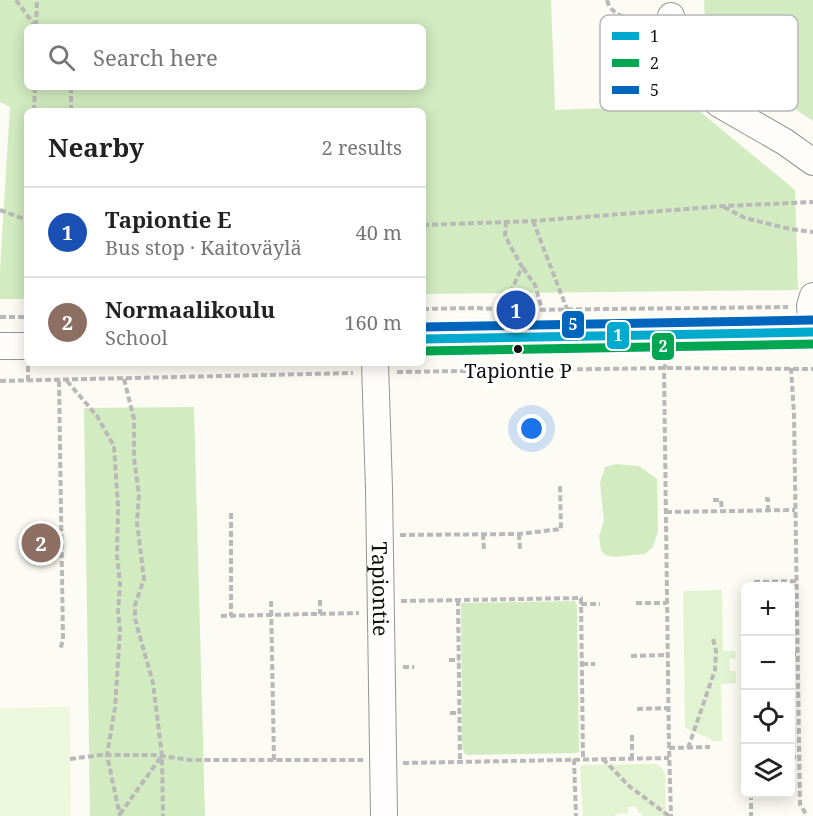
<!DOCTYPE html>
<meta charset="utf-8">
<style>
body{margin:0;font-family:"Noto Serif",serif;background:#f2f2f2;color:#222}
.controls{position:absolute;right:18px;bottom:18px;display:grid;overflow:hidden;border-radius:9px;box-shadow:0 3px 15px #0003}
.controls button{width:54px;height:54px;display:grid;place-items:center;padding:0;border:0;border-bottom:2px solid #e0e0e0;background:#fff;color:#222;font:30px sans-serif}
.you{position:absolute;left:532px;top:429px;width:21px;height:21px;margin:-15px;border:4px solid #fff;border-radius:50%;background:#1a73e8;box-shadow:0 0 0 9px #1a73e833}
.badge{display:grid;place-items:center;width:39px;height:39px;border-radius:50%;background:#62625f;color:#fff;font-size:20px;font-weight:700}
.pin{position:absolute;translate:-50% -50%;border:3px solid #fff;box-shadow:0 2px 6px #0006}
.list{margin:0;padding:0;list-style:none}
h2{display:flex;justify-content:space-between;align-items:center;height:78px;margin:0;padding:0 24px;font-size:26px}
h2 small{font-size:20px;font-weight:400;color:#767676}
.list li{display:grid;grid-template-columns:39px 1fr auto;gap:18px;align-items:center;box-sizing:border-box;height:90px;padding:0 24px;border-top:2px solid #e0e0e0}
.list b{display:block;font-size:22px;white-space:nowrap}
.list p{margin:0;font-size:20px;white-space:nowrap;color:#767676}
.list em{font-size:20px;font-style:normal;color:#767676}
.icon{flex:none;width:33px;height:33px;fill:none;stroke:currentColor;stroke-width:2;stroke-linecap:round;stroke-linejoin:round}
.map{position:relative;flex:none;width:813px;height:816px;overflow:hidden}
.search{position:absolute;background:#fff;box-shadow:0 3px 15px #0003;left:24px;top:24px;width:402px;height:66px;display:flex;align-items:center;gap:15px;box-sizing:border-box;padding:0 21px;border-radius:9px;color:#767676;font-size:22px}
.panel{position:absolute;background:#fff;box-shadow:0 3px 15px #0003;left:24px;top:108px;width:402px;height:258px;border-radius:9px}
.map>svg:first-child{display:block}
</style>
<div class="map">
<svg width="813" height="816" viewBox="0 0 813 816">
<rect width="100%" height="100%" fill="#fcfbf4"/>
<path fill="#e2f3d2" d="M722,590L723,651H735L736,658L729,659L730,671H736V683L721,684L722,741H712L711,739L685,728L683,591Z
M655,764C661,766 663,768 665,774L666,816H642V813H638L637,807H628V813L616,814L615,816H583L580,766L582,765Z"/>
<path fill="#d2ebc0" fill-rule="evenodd" d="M0,0H551L555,110L692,105L795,190L798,290L423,294V111H27V299H0V270L10,107L0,102ZM27,27H423V87H27Z
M704,0H813V121L706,50Z
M194,407L205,816H90L84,408Z
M616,464L639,466L657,479L658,531L653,547L645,554L614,557L605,555L601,550L599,536L604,521L600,483L605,467Z
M574,601L577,604L579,752L577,753L467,755L464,753L462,745L461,603Z"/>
<path fill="#edf7dc" d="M70,707L71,816H0V708Z"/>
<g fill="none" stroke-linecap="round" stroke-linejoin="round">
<defs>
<g id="minor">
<path d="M671,16L683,61L694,83L719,104L785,142L813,162"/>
<path d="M813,296L810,306L813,334"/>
<path d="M423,339L813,332"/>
<path d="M0,346H27"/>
<path id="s1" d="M375,363L379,489L384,816"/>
</g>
</defs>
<use href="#minor" stroke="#969592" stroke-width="28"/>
<path stroke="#b9b9b8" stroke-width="4" stroke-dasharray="6 3" stroke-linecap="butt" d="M16,0L36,27
M607,0C612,19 633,19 650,17
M36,26L37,0
M71,87V111
M34,111L35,87
M724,207L745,218L790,229L813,232
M0,210L27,220
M533,221L567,309
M423,225L533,221L724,206L813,202
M523,268L535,285L542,309
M423,309L475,308L516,310L788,307
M503,309L522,267L505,236L506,222
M0,317H27
M668,356V360L664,368L669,748L671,816
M28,366V381
M791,368L794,414L800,804L807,816
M397,372L664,368L813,369
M124,379L134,419V458L139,495L137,522L144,579L135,605V619L153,683L162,756L163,816
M0,381L353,373
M59,381L63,640L60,650
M67,381L97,416L114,446L118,506L117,556L120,584L118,613L120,630L115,708L107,755L120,816
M765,499H768V510
M713,500H721L722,511
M666,512L795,510
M231,513V616
M483,534L484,550
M519,534L520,550
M400,535L519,534L561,529L560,485
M754,582L797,581
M320,600V614
M458,600L460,762
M271,601L274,761
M401,601L581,598L583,759
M636,603H667
M581,604H600
M221,616L359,613
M790,654H798
M631,656L668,655
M449,660H459
M582,664H595
M403,667H414
M637,709L668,708
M450,713H459
M632,735V758
M669,748L710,747
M688,748L715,670L716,651L713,639
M790,757H800
M70,759L101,755H154L190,760H363
M574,759L576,816
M603,759L629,786L669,816
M403,763L669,758
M751,794V816
M120,814L161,757"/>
<use href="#minor" stroke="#fffefd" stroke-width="26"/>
<defs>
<path id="bus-1" d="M423,339L813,332"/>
<path id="bus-2" d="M423,351L813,344"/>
<path id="bus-3" d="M423,327L813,320"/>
</defs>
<use href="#bus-1" stroke="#fff" stroke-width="14"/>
<use href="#bus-2" stroke="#fff" stroke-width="14"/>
<use href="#bus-3" stroke="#fff" stroke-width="14"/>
<use href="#bus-1" stroke="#00a9ce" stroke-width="9"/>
<use href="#bus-2" stroke="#00a651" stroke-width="9"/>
<use href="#bus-3" stroke="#0065bd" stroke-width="9"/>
</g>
<circle fill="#0f0f0f" stroke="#fff" stroke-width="2" cx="518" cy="349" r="5"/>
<g text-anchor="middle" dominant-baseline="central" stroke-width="6" stroke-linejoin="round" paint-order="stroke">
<g font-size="20" fill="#0f0f0f" stroke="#fff">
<text x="518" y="370">Tapiontie P</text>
</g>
<g font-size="21" fill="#0f0f0f" stroke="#fff">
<text stroke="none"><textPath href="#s1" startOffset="226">Tapiontie</textPath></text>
</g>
</g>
<rect x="600" y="15" width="198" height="96" rx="9" fill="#fff" stroke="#b7b7b7" stroke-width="1.5"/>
<rect x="612" y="32" width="27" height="8" fill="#00a9ce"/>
<rect x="612" y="59" width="27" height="8" fill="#00a651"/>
<rect x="612" y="86" width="27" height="8" fill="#0065bd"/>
<g font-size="16" fill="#0f0f0f">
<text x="650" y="42">1</text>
<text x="650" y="69">2</text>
<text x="650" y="96">5</text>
</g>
<g stroke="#fff" stroke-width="2">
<rect x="561" y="310" width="24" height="29" rx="6" fill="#0065bd"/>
<rect x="606" y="321" width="24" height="29" rx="6" fill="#00a9ce"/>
<rect x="651" y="332" width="24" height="29" rx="6" fill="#00a651"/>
</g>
<g font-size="16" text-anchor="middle" font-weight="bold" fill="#fff">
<text x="573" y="330">5</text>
<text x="618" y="341">1</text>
<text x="663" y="352">2</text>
</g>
</svg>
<div class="controls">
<button>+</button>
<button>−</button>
<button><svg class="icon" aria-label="locate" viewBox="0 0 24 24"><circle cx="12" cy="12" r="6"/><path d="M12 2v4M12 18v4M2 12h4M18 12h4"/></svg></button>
<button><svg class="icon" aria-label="layers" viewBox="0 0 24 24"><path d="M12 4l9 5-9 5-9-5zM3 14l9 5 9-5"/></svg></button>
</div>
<div class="you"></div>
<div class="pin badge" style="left:516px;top:310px;background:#1a4fb4">1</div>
<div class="pin badge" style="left:41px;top:543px;background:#8d6e63">2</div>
<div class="search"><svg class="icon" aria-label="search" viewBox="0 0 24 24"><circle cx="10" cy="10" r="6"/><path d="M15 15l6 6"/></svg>Search here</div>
<section class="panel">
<h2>Nearby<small>2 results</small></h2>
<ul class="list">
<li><span class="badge" style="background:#1a4fb4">1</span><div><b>Tapiontie E</b><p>Bus stop · Kaitoväylä</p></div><em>40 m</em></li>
<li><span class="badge" style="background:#8d6e63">2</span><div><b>Normaalikoulu</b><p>School</p></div><em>160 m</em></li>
</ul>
</section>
</div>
